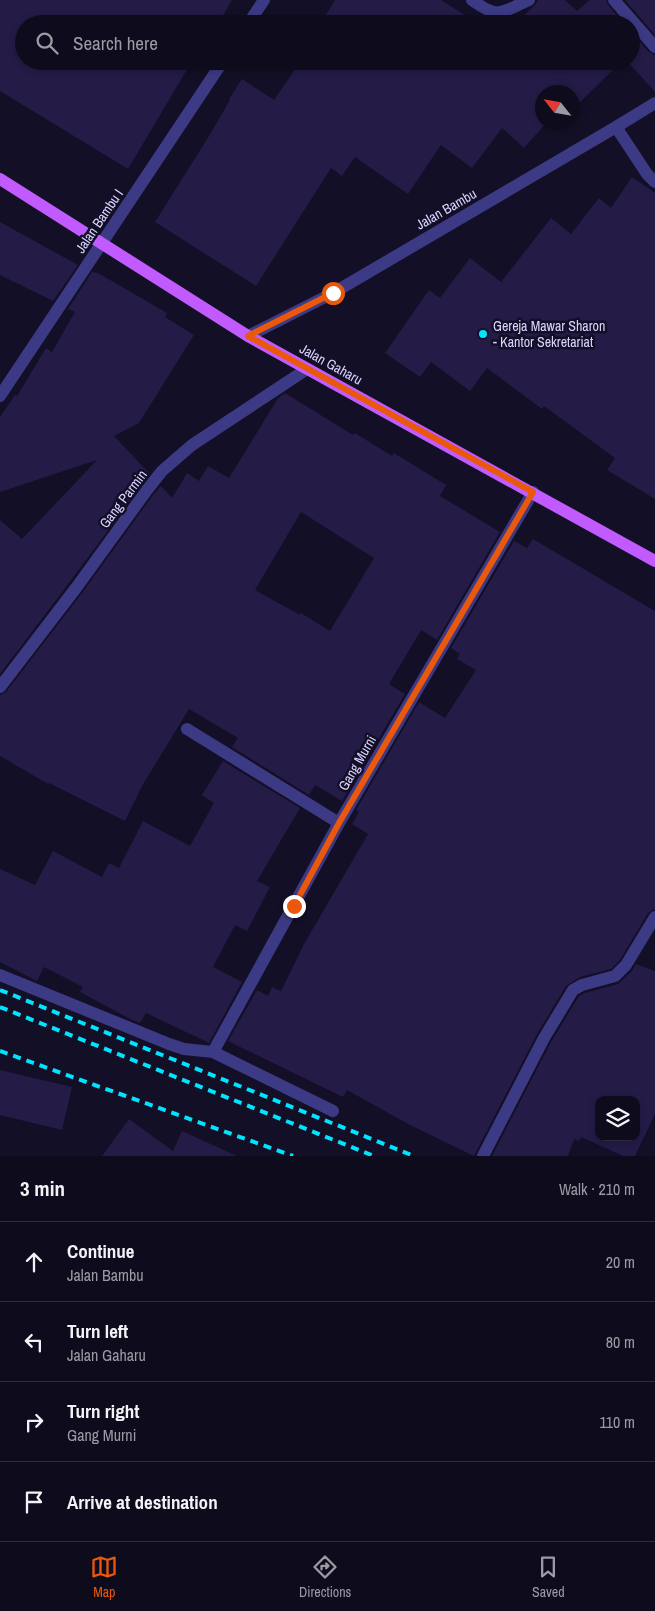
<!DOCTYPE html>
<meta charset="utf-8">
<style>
body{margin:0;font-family:"Archivo Narrow",sans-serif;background:#171425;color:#f1f3f6}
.controls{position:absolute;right:15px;bottom:15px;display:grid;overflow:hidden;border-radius:10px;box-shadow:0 2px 8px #0003}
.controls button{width:45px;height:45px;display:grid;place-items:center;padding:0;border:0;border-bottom:1px solid #2e2b3b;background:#0e0b1c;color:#f1f3f6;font:25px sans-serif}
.compass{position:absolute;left:535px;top:85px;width:45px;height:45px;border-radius:50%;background:#0e0b1c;box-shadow:0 2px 8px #0003;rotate:301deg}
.stop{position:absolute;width:15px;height:15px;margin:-11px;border:4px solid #ea580c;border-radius:50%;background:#fff}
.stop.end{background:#ea580c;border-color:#fff;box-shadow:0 1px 5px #0008}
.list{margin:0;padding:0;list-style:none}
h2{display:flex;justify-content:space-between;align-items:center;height:65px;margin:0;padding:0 20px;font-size:21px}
h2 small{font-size:16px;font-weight:400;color:#9b9ba3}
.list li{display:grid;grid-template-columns:32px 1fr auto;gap:15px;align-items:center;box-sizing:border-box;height:80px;padding:0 20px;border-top:1px solid #2e2b3b}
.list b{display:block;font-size:19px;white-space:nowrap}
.list p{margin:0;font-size:16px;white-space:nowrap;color:#9b9ba3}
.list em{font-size:16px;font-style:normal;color:#9b9ba3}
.icon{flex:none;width:28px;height:28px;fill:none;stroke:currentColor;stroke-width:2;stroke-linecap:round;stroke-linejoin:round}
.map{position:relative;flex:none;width:655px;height:1156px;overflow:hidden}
.search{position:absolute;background:#0e0b1c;box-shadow:0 2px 8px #0003;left:15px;right:15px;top:15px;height:55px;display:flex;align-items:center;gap:12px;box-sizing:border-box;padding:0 18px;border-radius:28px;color:#9b9ba3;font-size:19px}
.sheet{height:385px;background:#0e0b1c}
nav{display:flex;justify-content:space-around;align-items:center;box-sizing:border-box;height:70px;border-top:1px solid #2e2b3b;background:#0e0b1c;font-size:14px;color:#9b9ba3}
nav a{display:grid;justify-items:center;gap:2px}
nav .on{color:#ea580c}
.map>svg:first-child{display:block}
</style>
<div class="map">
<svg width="655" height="1156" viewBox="0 0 655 1156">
<rect width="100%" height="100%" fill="#130f26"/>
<path fill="#241b47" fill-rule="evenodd" d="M0,0H232L218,24H24V61H192L128,169L0,91Z
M335,0H441L479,24H327L330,19L325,16Z
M538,0H565L577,11L590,0H606L608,5L624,24H514L535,5Z
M625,0H655V35Z
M631,32L649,52L655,55V92L627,61H631Z
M305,61H622L572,110V92H542V122H547L524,148L502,128L472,168L441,145L408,194L355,157L342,176L331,168L256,286L155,222L209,136L230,100L229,99L242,79L274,100L298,65L302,67Z
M632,177L655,193V499L607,470L615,458L544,406L542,409L487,368L470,391L431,362L420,377L385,353L429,290L440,298L470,258L501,282L551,218L571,234L599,198L611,208Z
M0,222L78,265L53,301L0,275Z
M92,272L98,273L167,313L165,317L194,335L139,423L114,436L150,474L69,583L0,674V520L22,539L97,460L0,492V417L15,395L17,396L46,348L52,352L75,312L68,309Z
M285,393L353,435L355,433L392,456L394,453L446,485L440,496L500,532L437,640L421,630L389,684L405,694L342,801L315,785L309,795L232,747L238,738L189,709L142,786L125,821L49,783L48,784L0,756V695L6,692L82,593L153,495L161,486L172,498L187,473L199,481L208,466L229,478L278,398ZM301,512L374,558L330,631L301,613L300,615L255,590Z
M533,539L655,611V909L648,913L620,960L611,969L580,977L566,986L537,1034L474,1156L408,1124L347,1090L343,1097L228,1041L257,990L268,996L272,987L281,991L304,944L368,834L352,824L359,812L356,810L419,702L445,718L476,670L457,659L460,654L451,648L514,541L527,548Z
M223,761L300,808L257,881L270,887L247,931L235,925L213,967L242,982L209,1043L146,1013L140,1023L132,1020L80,992L83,987L44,967L37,981L0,962V869L35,885L53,851L102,877L109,863L119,868L143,821L190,846L214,803L202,795Z
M636,964L655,971V1114L635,1156H623L581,1137L579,1141L574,1139L568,1156H492L551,1042L579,996L585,993L618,984L632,971ZM599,1100H636V1137H599Z
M0,1070L72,1087L62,1130L0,1115Z
M129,1119L173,1151L182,1131L237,1156H102Z"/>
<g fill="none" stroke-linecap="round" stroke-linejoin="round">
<path stroke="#3d3a85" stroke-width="12" d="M616,127L647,174L655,182"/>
<path stroke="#3d3a85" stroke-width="12" d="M472,0C499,20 501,12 529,0
M614,0L655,47
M248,24L264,0
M0,396L223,61
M0,687L76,588L147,490L162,471L192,445L307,369
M187,729L339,823
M0,975L169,1044L184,1049L213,1052L333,1111
M213,1052L339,823L533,492
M483,1156L544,1038L573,990L582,985L615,976L626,965L655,917"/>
<path stroke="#3d3a85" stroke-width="12" d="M248,336L333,293L616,127L655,103"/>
<path stroke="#c25bff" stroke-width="12" d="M0,179L248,336L655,561"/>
<path stroke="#00e5ff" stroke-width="4" stroke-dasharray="8 6" stroke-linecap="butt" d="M0,990L414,1156
M0,1007L374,1156
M0,1051L293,1156"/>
</g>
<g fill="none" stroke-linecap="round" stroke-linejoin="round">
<path stroke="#ea580c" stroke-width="6" d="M294,906L339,823L533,492L248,336L333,293"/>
</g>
<circle fill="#00e5ff" stroke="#130f26" stroke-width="2" cx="483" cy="334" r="5"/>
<g text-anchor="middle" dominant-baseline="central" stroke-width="5" stroke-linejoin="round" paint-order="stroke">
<g font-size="14" fill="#d9d4ff" stroke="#130f26">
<text transform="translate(446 209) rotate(-30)">Jalan Bambu</text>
<text transform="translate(99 221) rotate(-56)">Jalan Bambu I</text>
<text transform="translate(331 364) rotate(29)">Jalan Gaharu</text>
<text transform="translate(123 499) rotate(-53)">Gang Parmin</text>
<text transform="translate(357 763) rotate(-60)">Gang Murni</text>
</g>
<g font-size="14" fill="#d9d4ff" stroke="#130f26" text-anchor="start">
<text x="493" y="326">Gereja Mawar Sharon<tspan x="493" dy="16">- Kantor Sekretariat</tspan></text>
</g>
</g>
</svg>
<div class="controls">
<button><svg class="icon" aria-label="layers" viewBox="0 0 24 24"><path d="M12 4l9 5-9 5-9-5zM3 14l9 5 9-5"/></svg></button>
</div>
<svg class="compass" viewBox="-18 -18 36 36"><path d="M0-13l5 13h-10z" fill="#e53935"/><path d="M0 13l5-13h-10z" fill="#9b9ba3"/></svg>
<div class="stop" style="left:333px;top:293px"></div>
<div class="stop end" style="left:294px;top:906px"></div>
<div class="search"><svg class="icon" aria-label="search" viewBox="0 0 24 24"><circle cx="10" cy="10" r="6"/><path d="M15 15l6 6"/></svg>Search here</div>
</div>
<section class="sheet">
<h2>3 min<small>Walk · 210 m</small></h2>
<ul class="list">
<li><svg class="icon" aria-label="ahead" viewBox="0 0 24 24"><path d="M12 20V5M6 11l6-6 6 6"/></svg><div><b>Continue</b><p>Jalan Bambu</p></div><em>20 m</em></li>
<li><svg class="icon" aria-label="left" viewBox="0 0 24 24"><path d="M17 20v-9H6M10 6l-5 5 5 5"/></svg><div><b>Turn left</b><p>Jalan Gaharu</p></div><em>80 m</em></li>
<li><svg class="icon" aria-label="right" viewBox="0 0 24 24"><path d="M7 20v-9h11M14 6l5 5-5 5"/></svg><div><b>Turn right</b><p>Gang Murni</p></div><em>110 m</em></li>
<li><svg class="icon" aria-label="arrive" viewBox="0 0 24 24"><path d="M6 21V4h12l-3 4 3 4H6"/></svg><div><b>Arrive at destination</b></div></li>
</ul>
</section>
<nav>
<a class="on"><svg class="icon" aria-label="map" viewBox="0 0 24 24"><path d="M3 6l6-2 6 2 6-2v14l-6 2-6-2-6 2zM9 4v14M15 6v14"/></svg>Map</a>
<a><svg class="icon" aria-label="directions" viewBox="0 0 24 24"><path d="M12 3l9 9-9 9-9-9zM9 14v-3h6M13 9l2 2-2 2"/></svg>Directions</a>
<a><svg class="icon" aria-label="saved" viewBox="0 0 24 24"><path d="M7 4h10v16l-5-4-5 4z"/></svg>Saved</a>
</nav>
